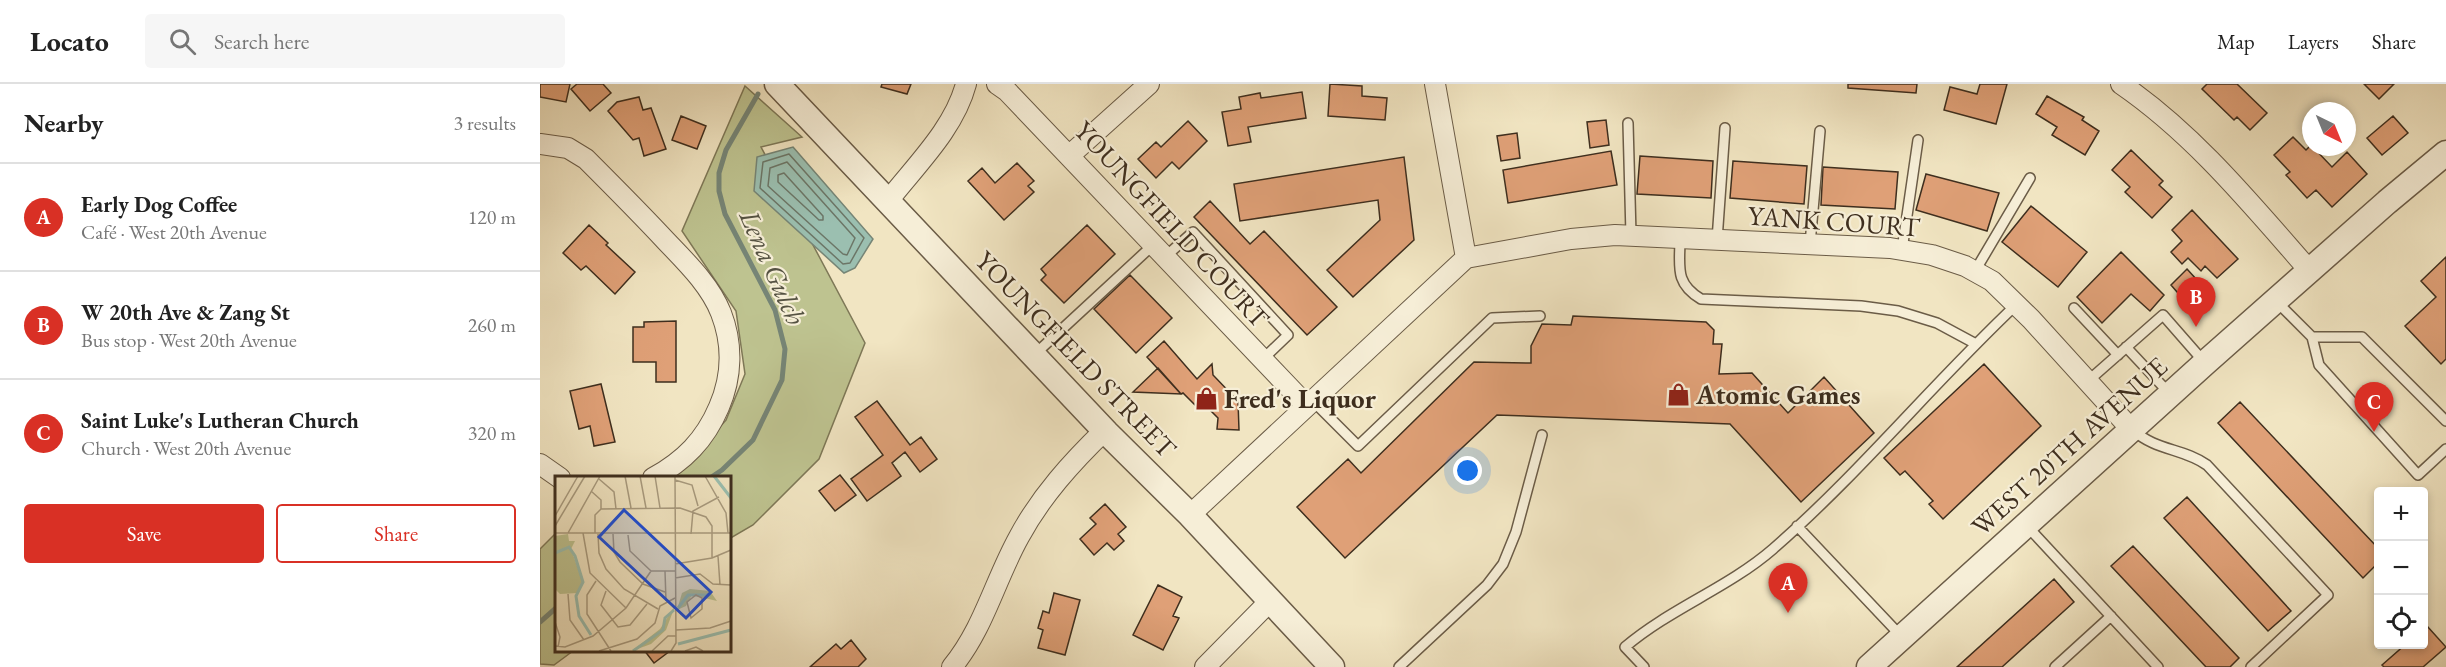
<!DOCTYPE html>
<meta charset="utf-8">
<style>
body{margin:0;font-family:"EB Garamond",serif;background:#f6f6f6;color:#222}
.controls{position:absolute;right:18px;bottom:18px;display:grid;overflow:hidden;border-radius:6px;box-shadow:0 3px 9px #0003}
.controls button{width:54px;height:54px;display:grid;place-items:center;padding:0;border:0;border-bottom:2px solid #e0e0e0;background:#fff;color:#222;font:30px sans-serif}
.compass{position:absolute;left:1762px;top:18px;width:54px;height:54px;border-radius:50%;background:#fff;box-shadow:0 3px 9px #0003;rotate:137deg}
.you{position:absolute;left:928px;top:387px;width:21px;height:21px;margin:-15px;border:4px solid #fff;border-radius:50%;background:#1a73e8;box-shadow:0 0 0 9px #1a73e833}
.badge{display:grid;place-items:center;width:39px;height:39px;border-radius:50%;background:#d93025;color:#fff;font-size:20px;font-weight:700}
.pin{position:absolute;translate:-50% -50px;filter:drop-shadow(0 2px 3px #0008)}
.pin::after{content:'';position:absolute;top:32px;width:21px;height:18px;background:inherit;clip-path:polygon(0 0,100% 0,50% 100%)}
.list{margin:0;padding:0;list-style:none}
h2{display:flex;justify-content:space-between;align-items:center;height:78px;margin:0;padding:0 24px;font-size:26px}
h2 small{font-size:20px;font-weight:400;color:#767676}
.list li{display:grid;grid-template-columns:39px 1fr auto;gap:18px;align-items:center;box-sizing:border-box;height:108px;padding:0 24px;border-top:2px solid #e0e0e0}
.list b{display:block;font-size:22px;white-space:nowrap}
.list p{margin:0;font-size:20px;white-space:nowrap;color:#767676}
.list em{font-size:20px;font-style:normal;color:#767676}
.actions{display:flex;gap:12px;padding:18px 24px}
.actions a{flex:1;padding:14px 0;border:2px solid #d93025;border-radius:6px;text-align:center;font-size:21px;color:#d93025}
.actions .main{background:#d93025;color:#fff}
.icon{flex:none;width:33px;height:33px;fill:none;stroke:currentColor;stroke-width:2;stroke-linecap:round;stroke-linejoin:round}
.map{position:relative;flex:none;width:1906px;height:583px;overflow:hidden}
header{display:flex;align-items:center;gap:36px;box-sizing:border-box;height:84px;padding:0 30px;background:#fff;border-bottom:2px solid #e0e0e0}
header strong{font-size:28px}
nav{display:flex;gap:33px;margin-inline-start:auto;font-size:21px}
.search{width:420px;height:54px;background:#f6f6f6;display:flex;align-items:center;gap:15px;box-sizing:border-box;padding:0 21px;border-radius:6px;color:#767676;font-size:22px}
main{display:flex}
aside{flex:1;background:#fff}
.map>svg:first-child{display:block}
</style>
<header>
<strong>Locato</strong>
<div class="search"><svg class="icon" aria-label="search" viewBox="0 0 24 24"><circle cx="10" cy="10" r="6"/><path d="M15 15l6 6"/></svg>Search here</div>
<nav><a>Map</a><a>Layers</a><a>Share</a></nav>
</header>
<main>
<aside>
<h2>Nearby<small>3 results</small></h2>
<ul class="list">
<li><span class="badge">A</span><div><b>Early Dog Coffee</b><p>Café · West 20th Avenue</p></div><em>120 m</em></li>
<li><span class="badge">B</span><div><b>W 20th Ave &amp; Zang St</b><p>Bus stop · West 20th Avenue</p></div><em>260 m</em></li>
<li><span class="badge">C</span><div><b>Saint Luke's Lutheran Church</b><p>Church · West 20th Avenue</p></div><em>320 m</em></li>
</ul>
<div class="actions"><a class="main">Save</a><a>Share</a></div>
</aside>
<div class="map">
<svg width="1906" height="583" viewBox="0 0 1906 583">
<rect width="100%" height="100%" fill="#f1e5c2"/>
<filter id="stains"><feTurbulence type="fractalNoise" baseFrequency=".00333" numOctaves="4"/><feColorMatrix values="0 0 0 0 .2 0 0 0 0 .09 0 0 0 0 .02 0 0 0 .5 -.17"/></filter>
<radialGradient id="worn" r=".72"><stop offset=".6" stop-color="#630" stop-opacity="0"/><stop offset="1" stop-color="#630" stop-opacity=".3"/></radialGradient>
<path fill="#bec390" stroke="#7e7857" stroke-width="1.5" d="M205,2L262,53L221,63L325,259L279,375L213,441L189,455V394H128L139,388L186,336L205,290L196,227L142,147Z
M16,449V566L33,567L14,581L0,580V465Z"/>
<path fill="#9bbfb0" stroke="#768576" stroke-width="1.5" d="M253,63L333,155L315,184L304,189L214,107L217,73Z"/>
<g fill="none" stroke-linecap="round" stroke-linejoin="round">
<path stroke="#6c7667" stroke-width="1.5" d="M249,70L324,154L310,179L303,180L220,104L223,78Z
M247,78L315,154L307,171L303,170L228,102L230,84Z
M244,89L283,132V136H279L238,98V91Z"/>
<path stroke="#768576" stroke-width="5" d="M170,394L182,386L213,356L242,296L245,265L235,226L185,130L179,107V89L186,66L218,10
M0,538L16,524"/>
</g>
<path fill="#dfa077" stroke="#3e2e1e" stroke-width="1.5" d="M0,0H30L26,18L0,13Z
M37,0H63L71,9L50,27L31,5Z
M342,0H371L367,10L341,3Z
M790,0L822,2V12L847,14L845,36L788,32Z
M1308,0H1377L1376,9L1308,4Z
M1440,0H1467L1456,40L1404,26L1410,3L1437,10Z
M1667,0H1697L1727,29L1710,46L1697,33L1694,36L1662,5Z
M1824,0H1854L1839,15Z
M762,8L766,34L708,43L711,58L688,62L682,28L701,25L699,13L720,9L721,14Z
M1507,12L1544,33L1542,36L1559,47L1545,71L1512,51L1517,43L1496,30Z
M99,13L103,26L111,24L126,65L104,72L99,54L93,56L68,27L77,18Z
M141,32L166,42L157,65L132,56Z
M1853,32L1868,49L1842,71L1827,54Z
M1066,36L1069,61L1050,64L1047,38Z
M648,37L667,57L639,85L632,78L616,94L598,75L616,58L621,63Z
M977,49L980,74L961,77L957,52Z
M1753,53L1766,66L1771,61L1792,83L1807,68L1827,90L1792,123L1776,106L1767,114L1746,91L1750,88L1734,71Z
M1591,66L1623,97L1619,101L1632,113L1612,134L1585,108L1590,103L1572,86Z
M1071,67L1077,101L968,119L963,86Z
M1100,72L1173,77L1171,114L1097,110Z
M864,73L874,156L813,213L787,186L840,136L838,116L700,137L694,100Z
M1193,77L1267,82L1264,120L1190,114Z
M477,79L494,97L488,102L494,108L464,136L428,97L442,84L455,99Z
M1283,83L1358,88L1355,125L1281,121Z
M1386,90L1459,109L1447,147L1376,126Z
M670,117L710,160L724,147L797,223L767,251L654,133Z
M1491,122L1547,168L1518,203L1462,158Z
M1652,126L1698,175L1677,194L1665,182L1661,187L1648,174L1642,180L1631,168L1642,157L1632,146Z
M49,141L68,159L66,161L95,188L75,210L46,182L41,186L23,169Z
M547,141L575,170L524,219L501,196L506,191L501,185Z
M1581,168L1624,211L1610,227L1591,210L1562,239L1537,213Z
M1906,173V275L1901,280L1865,242L1896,213L1881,197Z
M1647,185L1667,207L1650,223L1631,201Z
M590,191L632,234L596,269L554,225Z
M1033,232L1166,238L1174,246L1173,260H1182L1179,290L1212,289L1248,329L1284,293L1334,349L1261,418L1190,340L957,331L805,474L757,423L808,375L821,389L934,278L991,279V262L1002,240L1031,241Z
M136,237V298H116V278H93V243H104V238Z
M624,257L657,295L672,280L673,291L698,317L699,346L677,345L678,334L665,321H655L643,309L641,310L607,273Z
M1444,280L1501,342L1403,435L1389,420L1393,417L1365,387L1360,391L1344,374Z
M618,284L641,310L593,308Z
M61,300L75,358L54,362L50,342L39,345L30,307Z
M337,317L370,361L381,353L397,375L380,388L365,368L352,379L361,392L327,417L311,395L343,371L315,333Z
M1700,318L1838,464V479L1823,494L1678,339Z
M300,391L316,411L295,427L279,407Z
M1647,413L1751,527L1728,547L1624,434Z
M565,420L586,443L578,450L584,457L574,466L567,459L554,471L540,455L556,440L550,434Z
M1593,462L1699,574L1690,583H1666L1571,482Z
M1514,495L1534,518L1462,583H1417Z
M618,501L642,513L633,532L639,534L623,566L593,551Z
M514,509L540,516L525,571L498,564L503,546L498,544L503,527L509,529Z
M1887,542L1906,563L1883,583H1844L1842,581L1866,560H1884V545Z
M311,556L326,575L318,583H270L296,560L301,565Z
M104,566H129L130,567L114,579Z"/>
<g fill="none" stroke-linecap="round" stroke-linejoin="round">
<defs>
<path id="service" d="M1088,39L1091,151
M1140,154C1140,182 1134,199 1161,215L1321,222L1358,227L1397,239L1436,260
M1177,156L1185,44
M1270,160L1280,47
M1362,166L1378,56
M626,172L653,148L748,251L723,275
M1435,187L1490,94
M1737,218L1772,253L1779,281L1878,391L1906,365
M1534,224L1578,271
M1772,253H1822L1906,337
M1586,263L1630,310
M494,271L613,161
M1548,297L1623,231L1665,279
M772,316L818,362L952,234L1000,232
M1593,346C1616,367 1643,364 1667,381L1788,511L1711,583
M1257,442L1360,551
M1487,442L1618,583
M859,583L947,501L963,480L976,448L1002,351
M1104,583L1085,563C1131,524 1188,504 1233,465C1320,389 1393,299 1477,220
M1515,583L1571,532"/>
<path id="minor" d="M457,0L467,7L766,321
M895,0L926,174
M1581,0C1654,50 1711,120 1769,186
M0,60L28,64L46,75C73,102 100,129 126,157C146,178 170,201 181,229C193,260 192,293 179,323C165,356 144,377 113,394
M530,71L609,0
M348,117C376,81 414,45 426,0
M926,174L1031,155L1075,151L1350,164L1392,171L1425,182L1452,197L1491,235L1591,345
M0,380L20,394
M650,431L926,174
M412,583C444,544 455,496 479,453C501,412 532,378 565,346
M665,583L730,517"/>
<path id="tertiary" d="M237,0L567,349L650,431L792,583
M1329,583L1665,279L1847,118L1906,69"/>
</defs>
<use href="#service" stroke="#6b5c47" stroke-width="12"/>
<use href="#minor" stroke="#6b5c47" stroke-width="22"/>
<use href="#tertiary" stroke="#6b5c47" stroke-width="27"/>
<use href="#service" stroke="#f6eed7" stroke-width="9"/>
<use href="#minor" stroke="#f6eed7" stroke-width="20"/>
<use href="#tertiary" stroke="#f6eed7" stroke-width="24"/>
</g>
<defs>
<symbol id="shop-bare" viewBox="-9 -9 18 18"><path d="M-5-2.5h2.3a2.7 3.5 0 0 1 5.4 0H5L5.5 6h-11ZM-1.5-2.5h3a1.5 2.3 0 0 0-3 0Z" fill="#8f2418" stroke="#f6eed7" stroke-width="2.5" paint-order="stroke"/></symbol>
</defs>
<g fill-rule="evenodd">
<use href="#shop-bare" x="1122" y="294" width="33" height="33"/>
<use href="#shop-bare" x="650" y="298" width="33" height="33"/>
</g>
<g text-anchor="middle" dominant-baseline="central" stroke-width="4.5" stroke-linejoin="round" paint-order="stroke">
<g font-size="27" fill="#3e2e1e" stroke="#f6eed7">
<text transform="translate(1294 137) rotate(4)">YANK COURT</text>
<text transform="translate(632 140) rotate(47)">YOUNGFIELD COURT</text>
<text transform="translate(536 270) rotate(46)">YOUNGFIELD STREET</text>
<text transform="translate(1529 362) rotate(-42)">WEST 20TH AVENUE</text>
</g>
<g font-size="27" font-weight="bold" fill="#3e2e1e" stroke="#f6eed7" text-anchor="start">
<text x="1156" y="310">Atomic Games</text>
<text x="684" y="314">Fred's Liquor</text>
</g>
<g font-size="28" font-style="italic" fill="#555242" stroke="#f6eed7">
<text transform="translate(233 183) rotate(66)">Lena Gulch</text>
</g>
</g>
<g transform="translate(15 392)">
<rect width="176" height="176" fill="#f1e5c2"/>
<path d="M13,58L14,65H20L16,73L28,107L22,117L5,118L0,113V60ZM135,113L155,115L162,125L137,119L131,130L122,134L127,117ZM120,130L111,154L96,168L77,175L105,153Z" fill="#bec390"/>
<path fill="none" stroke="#9bbfb0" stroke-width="3" d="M159,0L176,22M0,77L14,71L20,80L28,106L21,120L24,140L36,159M123,132L133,119H156M123,168L176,154M78,175L108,154L110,142L119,134"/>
<path fill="none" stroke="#a99c80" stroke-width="1.5" d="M70,0L76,32M85,0L91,32M100,0L105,32M150,0L171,37L173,57M44,3L59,16L61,33M120,4L137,9L143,30M36,15L46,24V33L40,39V57M46,33L125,32L151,41L157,50V82M0,40L23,0M0,50L30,0M0,57H176M13,57L45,0M28,57L35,97L71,132M43,58L44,77L51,93L69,113L103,133M58,58L59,76L65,86L88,108L110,116M136,58L138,35L164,21M73,59L75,75L96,95M163,80L165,109M120,88L157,82L176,74M96,95H120M110,95L111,125M120,102L145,98L158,108L176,109M41,105L32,119V138L56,175M51,115L46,129L63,151L75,149L92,128M13,118L15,144L29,164M141,119L147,122V133L136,142L132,126ZM0,146L5,161L3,171M121,154L155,152L176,145M0,170L10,171L38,160L71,132L96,95M44,175L82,163L100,147L105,130L120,122M97,175L113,160H121M116,175L121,167L120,0M130,175L141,171L148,175"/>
<path fill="#1d4ed8" fill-opacity="0.15" stroke="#1d4ed8" stroke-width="3" d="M69,34L156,116L131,142L44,61Z"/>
<rect width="176" height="176" fill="none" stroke="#3e2e1e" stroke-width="3"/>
</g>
<rect width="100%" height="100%" filter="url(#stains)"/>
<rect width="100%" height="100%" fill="url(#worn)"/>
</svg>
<div class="controls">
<button>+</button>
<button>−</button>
<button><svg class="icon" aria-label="locate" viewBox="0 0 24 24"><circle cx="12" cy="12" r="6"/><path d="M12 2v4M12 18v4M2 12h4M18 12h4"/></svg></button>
</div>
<svg class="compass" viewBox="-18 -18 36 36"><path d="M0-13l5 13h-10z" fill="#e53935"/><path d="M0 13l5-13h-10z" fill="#767676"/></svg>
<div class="you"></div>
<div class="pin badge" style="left:1248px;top:529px">A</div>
<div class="pin badge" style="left:1656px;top:243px">B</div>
<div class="pin badge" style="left:1834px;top:348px">C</div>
</div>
</main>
